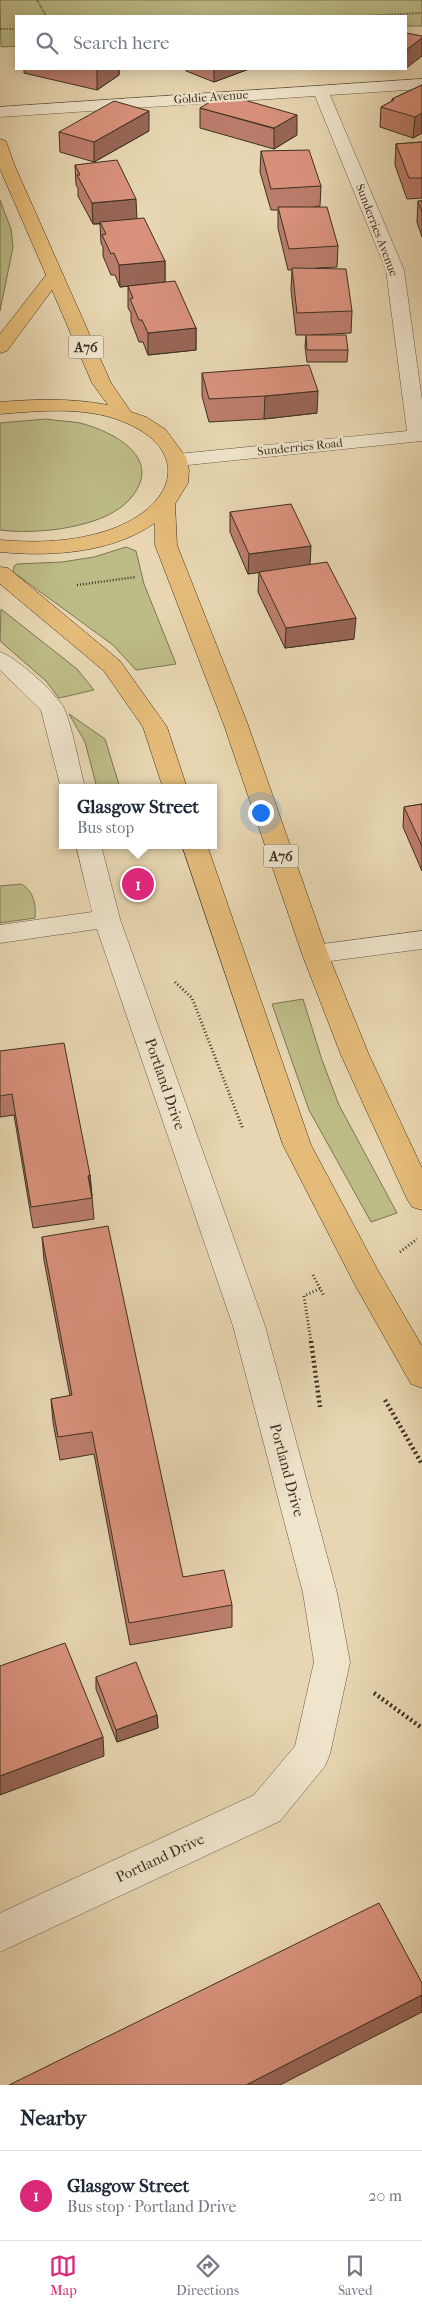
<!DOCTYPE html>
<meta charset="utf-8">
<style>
body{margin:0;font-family:"IM FELL French Canon",serif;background:#f2f2f3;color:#1f2937}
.you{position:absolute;left:260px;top:812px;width:18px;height:18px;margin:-12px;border:4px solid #fff;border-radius:50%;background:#1a73e8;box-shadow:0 0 0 8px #1a73e833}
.badge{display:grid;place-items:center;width:32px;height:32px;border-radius:50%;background:#db2777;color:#fff;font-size:16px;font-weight:700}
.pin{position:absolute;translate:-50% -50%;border:2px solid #fff;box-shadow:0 1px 5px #0006}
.popup{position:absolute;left:59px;top:784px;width:158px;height:65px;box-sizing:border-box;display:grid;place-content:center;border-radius:0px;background:#fff;filter:drop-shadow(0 1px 4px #0005);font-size:16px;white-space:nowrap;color:#747a83}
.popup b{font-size:19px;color:#1f2937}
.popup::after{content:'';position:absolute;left:50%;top:100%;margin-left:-10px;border:10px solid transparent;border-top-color:#fff}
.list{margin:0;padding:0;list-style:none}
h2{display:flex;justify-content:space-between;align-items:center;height:65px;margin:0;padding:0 20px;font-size:21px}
h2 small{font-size:16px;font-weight:400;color:#747a83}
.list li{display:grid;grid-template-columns:32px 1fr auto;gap:15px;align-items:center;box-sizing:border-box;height:90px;padding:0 20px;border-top:1px solid #e0e1e3}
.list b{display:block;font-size:19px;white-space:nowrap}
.list p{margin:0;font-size:16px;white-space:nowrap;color:#747a83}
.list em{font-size:16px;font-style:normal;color:#747a83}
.icon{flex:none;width:28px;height:28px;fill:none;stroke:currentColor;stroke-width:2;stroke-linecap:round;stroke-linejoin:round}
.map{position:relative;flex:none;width:422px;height:2085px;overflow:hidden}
.search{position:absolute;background:#fff;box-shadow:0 2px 12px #0003;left:15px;right:15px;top:15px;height:55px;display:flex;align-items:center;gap:12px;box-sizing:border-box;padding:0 18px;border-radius:0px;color:#747a83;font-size:19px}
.sheet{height:155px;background:#fff}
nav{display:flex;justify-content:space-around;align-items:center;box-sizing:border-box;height:70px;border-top:1px solid #e0e1e3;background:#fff;font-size:14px;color:#747a83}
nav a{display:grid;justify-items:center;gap:2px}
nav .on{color:#db2777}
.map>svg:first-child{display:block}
</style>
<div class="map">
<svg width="422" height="2085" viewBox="0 0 422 2085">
<rect width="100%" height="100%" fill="#e7d6b1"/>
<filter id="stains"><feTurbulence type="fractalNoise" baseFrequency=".004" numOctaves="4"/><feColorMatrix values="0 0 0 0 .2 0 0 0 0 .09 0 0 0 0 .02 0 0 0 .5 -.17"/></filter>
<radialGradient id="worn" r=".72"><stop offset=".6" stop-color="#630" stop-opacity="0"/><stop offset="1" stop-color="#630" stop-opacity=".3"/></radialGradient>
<path fill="#bdbc87" stroke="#7c7654" d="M0,0H422V26H406V16H16V46L1,47Z
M0,200L11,229L13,247L0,311Z
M46,419C57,421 69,421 80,423C115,432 165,459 130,499C105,528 36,535 0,530V423Z
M126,547L136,551L144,584L176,664L136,670L113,645L13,572L14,566L17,564L62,562L94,557Z
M1,609L77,669L94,690L59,698L46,681L0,641Z
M69,714L105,739L120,788H97L85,742Z
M21,884C34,891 36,904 35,918L0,923V886Z
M303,999L322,1060L339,1105L397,1213L371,1222L309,1110L272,1004Z"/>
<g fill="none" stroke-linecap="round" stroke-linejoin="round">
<defs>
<path id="lane" d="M422,931V949L315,963L306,960L302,954L306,948L315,945Z"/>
<path id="street" d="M422,79V89L330,95L404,270L422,400V441L178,466L171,464L168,460L171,456L178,454L407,431L386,270L315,96L0,117V107Z
M0,652C15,656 57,694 64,708C73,729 79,765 85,788H63V791L61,788L41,710L0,670Z
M76,845H101L120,919L265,1326L337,1593L350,1662L330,1754L325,1766L280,1821L0,1952V1913L254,1795L295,1746L314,1662L303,1593L233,1326L97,929L0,943V925L92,912Z"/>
<path id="primary" d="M0,139L6,141L14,164L111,383L131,412L146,417L165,429L186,457L189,470L188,483L175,504L177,545L248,725L328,954L369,1055L422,1168V1210L412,1207L407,1199L341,1055L302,954L224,725L155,545V523C112,553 51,557 0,552V540C37,543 74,542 109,530C181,505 193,444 113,418C78,407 37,411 0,414V402C36,399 72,398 108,405L92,383L52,290L7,351L0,353V334L46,275L0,169Z
M0,567L8,568L120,661L167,727L187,788H163L143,727L104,671L0,584Z
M182,845H207L311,1145L377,1269L422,1346V1388L411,1384L355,1285L283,1145Z"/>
</defs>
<use href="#lane" stroke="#675a45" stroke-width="1"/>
<use href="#street" stroke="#675a45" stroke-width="1"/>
<use href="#primary" stroke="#3c3021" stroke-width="1"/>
<path stroke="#3c3021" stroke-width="2" stroke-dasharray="0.5 1" stroke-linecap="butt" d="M37,0L46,16
M364,16L422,13
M0,29H16"/>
<path stroke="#3c3021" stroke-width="2.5" stroke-dasharray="1 2" stroke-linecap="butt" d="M77,585L136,577"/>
<path stroke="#3c3021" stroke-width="3" stroke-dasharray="1 2.5" stroke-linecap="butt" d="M175,982L192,998L243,1129
M400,1252L417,1239
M313,1275L324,1296
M311,1342L304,1296L321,1288"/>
<path stroke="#3c3021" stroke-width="4.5" stroke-dasharray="2 3" stroke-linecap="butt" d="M311,1341L320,1407
M385,1400L422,1464
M374,1693L422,1728"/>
<use href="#lane" fill="#efe4cc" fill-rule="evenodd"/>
<use href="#street" fill="#efe4cc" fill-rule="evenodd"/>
<use href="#primary" fill="#e4bb78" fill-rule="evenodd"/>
</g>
<path fill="#bb7d6b" stroke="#3c3021" d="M24,69H119V75L97,90L24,73Z
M186,69H249L214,82L186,71Z
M422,85V133L413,138L380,127L381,107L392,101V99Z
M200,108L297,135L274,149L200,128Z
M149,131L94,162L60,152L59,132Z
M422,142V198L407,199L395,165L396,144Z
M261,151L321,186L320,206L314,207L338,246L337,267L316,268L352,311L351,333L312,335L348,350L347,362H307L305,347L306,335H296L291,290L292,270H288L278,228V210H271L260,172Z
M75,165L136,219L165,261V282L196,328V350L148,355L143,342H139L131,321V313L128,308V286L120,287L115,275H111L103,256V247L101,243L100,224H93L78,196V188L76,185Z
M418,201H422V237L417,222Z
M202,373L317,413L264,419L209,422L202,396Z
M230,512L310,565L354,639L285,648L258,592L259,572L248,574L230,532Z
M422,804V871L403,827L404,807Z
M0,1051L90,1175L94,1219L33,1228L14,1115L0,1117Z
M42,1237L183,1577L232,1605V1627L130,1645L94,1454L60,1460L53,1422L51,1399L70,1396L44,1260Z
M96,1677L157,1715L158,1728L117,1742L96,1689Z"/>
<path fill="#986657" stroke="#3c3021" d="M422,38V56L405,69H406V50Z
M98,69H119V75L97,90V70Z
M214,69H249L214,82Z
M149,111V131L94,162V142Z
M422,113V133L413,138L415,117Z
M297,115V135L274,149V128Z
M136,199L137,220L93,224L92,203Z
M165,261V282L120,287L119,265Z
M196,328V350L148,355V333Z
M318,391L317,413L264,419L265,396Z
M311,546L310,566L248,574L249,554Z
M356,618L354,639L285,648L286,628Z
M90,1175L92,1196L88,1176Z
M157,1715L158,1728L117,1742L116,1730Z
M103,1737L104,1756L0,1795V1776Z
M422,1995V2012L280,2085H246Z"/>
<path fill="#d9917c" stroke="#3c3021" d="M406,33L422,36V38L406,50Z
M422,85V113L415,117L381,107L394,100L392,99Z
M223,94L297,115L274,128L200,108Z
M114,101L149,111L94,142L59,132Z
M422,142V178H409L396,144Z
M309,150L321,186L271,189L261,151Z
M117,160L136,199L92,203L77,175H80L75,165Z
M418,201H422V212Z
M278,207H327L338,246L289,249Z
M144,218L165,261L119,265L114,253L111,254L102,235L106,234L100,222Z
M292,268L346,269L352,311L297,313Z
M175,281L196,328L148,333L142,320H139L130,299L133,298L128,286Z
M306,335H346L348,350H307Z
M309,365L318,391L265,396L209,399L202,373Z
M291,504L311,546L249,554L230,512Z
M327,562L356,618L286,628L259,572Z
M422,804V846L404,807Z
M64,1043L90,1175L88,1176L92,1198L31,1207L12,1094L0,1096V1051Z
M108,1226L183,1577L224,1570L232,1605L129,1623L92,1432L58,1437L51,1399L72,1395L42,1237Z
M65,1643L103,1737L0,1776V1666Z
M136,1662L157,1715L116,1730L96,1677Z
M379,1903L422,1983V1995L246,2085H9Z"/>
<g text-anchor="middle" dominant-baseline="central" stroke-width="4.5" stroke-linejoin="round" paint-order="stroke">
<g font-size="12" fill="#3c3021" stroke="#efe4cc">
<text transform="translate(211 97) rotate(-4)">Goldie Avenue</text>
<text transform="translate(377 230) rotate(69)">Sunderries Avenue</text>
<text transform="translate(300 447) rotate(-6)">Sunderries Road</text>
</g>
<g fill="#efe4cc" stroke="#726654" stroke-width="1">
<rect x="68.5" y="335.5" width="35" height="23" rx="4"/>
<rect x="263.5" y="844.5" width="35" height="23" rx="4"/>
</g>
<g font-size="14" font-weight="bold" fill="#3c3021">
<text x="86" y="347">A76</text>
<text x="281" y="856">A76</text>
</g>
<g font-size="15" fill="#3c3021" stroke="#efe4cc">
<text transform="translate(165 1084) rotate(71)">Portland Drive</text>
<text transform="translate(287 1470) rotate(75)">Portland Drive</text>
<text transform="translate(160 1858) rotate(-25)">Portland Drive</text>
</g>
</g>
<rect width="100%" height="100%" filter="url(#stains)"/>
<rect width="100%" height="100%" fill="url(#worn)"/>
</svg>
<div class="you"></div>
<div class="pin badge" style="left:138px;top:884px">1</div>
<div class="popup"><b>Glasgow Street</b>Bus stop</div>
<div class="search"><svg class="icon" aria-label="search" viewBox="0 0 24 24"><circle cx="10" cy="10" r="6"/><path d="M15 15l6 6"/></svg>Search here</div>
</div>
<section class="sheet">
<h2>Nearby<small></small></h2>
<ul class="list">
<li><span class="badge">1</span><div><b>Glasgow Street</b><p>Bus stop · Portland Drive</p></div><em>20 m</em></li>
</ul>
</section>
<nav>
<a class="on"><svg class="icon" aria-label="map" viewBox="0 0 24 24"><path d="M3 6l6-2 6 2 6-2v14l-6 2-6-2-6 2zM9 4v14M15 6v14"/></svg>Map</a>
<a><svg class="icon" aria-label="directions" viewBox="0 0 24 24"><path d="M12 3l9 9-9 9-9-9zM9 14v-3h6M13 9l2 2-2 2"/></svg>Directions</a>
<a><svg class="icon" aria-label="saved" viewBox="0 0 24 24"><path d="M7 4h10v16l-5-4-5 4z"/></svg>Saved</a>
</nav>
